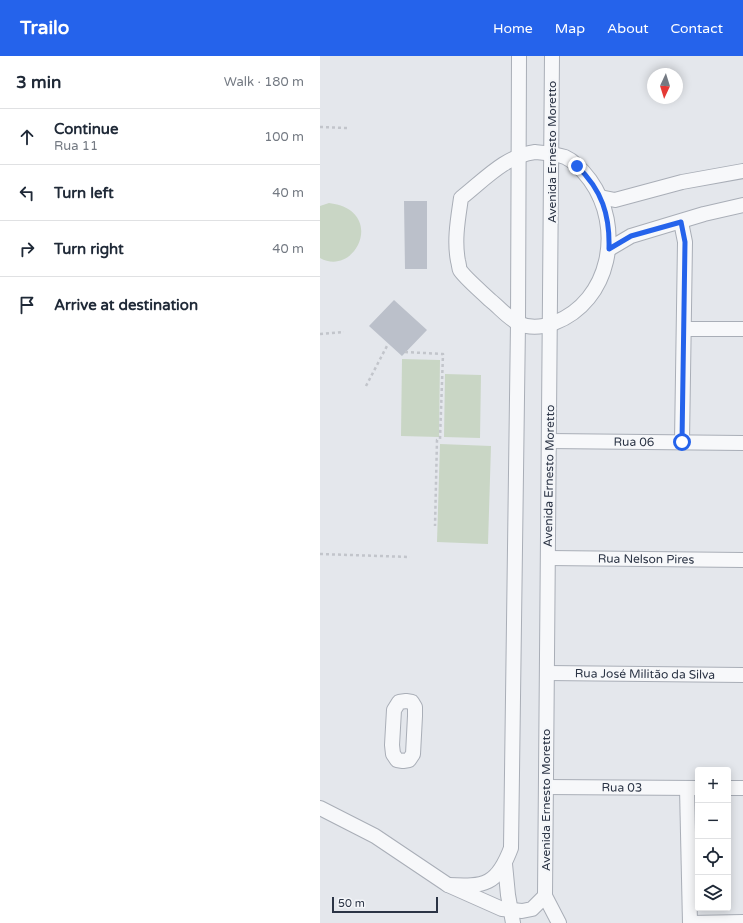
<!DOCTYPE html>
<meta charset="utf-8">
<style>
body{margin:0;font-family:"Varela Round",sans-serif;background:#f6f6f7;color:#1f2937}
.controls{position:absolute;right:12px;bottom:12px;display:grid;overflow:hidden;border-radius:4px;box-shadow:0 2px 10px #0003}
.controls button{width:36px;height:36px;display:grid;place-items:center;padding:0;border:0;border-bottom:1px solid #e0e1e3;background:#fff;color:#1f2937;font:20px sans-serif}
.compass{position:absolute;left:327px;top:12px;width:36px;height:36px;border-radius:50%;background:#fff;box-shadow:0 2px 10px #0003;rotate:184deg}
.scale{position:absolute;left:12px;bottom:10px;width:106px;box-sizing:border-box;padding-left:4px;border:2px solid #2b3445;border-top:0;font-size:11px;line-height:14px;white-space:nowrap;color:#2b3445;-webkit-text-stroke:3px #f4f6f9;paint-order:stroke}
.stop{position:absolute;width:12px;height:12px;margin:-9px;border:3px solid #2563eb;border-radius:50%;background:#fff}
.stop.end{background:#2563eb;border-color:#fff;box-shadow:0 1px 4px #0008}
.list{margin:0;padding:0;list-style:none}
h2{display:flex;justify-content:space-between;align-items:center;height:52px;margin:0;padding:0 16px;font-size:17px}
h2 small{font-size:13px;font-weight:400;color:#747a83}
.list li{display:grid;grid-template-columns:26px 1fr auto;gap:12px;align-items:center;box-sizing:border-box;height:56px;padding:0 16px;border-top:1px solid #e0e1e3}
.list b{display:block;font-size:15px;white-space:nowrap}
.list p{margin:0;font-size:13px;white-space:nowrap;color:#747a83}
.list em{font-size:13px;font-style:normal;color:#747a83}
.icon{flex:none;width:22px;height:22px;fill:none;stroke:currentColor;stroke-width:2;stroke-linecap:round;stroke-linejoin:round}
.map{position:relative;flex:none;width:423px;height:867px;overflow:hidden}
header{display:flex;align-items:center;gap:24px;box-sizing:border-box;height:56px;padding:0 20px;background:#2563eb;color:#fff}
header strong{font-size:19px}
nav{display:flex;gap:22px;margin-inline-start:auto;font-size:14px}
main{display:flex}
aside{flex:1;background:#fff}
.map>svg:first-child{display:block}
</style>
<header>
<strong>Trailo</strong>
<nav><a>Home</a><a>Map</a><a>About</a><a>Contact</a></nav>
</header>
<main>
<aside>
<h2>3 min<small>Walk · 180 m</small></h2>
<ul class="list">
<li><svg class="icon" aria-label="ahead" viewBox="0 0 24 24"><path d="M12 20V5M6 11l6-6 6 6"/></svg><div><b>Continue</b><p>Rua 11</p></div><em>100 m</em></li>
<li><svg class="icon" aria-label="left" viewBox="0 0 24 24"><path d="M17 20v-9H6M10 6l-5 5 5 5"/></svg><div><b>Turn left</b></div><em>40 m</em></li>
<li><svg class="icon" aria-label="right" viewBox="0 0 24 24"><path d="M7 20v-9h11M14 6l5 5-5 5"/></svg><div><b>Turn right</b></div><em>40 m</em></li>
<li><svg class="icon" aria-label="arrive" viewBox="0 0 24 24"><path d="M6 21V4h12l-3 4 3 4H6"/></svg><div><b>Arrive at destination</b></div></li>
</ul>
</aside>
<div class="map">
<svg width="423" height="867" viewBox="0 0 423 867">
<rect width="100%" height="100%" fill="#e4e7ec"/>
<path fill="#c9d6c5" d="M9,147C67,154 36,222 0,202V150Z
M82,303L120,304L119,381L81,380Z
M125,318L161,319L160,382L124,381Z
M120,388L171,390L168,488L117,486Z"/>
<path fill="#bbc0ca" d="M84,145H107V213H85Z
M74,244L107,274L82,300L49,270Z"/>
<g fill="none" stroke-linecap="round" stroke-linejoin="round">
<defs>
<g id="minor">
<path d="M232,0L225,840L239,867"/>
<path d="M215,96C225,97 236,98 245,101C254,105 264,116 270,124C304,171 291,245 234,267C223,271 210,273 198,267C188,262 179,251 170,244C164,238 144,221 140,214C139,212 139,208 138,205C134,184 138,163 141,142C164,124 185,100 215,96Z"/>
<path d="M280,141L295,144L362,126L423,115"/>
<path d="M361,166L365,186L362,386"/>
<path d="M289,193L311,180L384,158L423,149"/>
<path d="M364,273H423"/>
<path id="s1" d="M229,385L423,387"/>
<path id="s2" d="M228,502L423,504"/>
<path id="s3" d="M227,617L423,619"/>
<path d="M86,645L92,646L95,651V660L93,698L89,704L83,705L77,704L73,698L72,689L74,654L79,646Z"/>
<path id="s4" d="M226,731L378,732"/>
<path d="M367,732L370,867"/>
<path d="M408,732H423"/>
<path d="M0,752L55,780L128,829L182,853L202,855L212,853L225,840"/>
<path d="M185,808L188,839L193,867"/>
<path d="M128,829C165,831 177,829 191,792L198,267L199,0"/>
<path d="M370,867L423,866"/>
</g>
</defs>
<use href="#minor" stroke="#a9aeb7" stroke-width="16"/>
<path stroke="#c2c5cb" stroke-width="2.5" stroke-dasharray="3 3" stroke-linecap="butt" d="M0,71L27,72
M0,278L24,276
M85,296L123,298L120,383L117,384L115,470
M46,330L68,288
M0,498L90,501"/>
<use href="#minor" stroke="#f7f8fa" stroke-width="14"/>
</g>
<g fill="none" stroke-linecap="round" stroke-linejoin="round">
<path stroke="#2563eb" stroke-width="5" d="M257,110C282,134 290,159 289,193L311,180L361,166L365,186L362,386"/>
</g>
<g text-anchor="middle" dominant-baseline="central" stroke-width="4" stroke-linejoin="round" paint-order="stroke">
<g font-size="12" fill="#2b3445" stroke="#f4f6f9">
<text transform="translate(232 96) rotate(-90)">Avenida Ernesto Moretto</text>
<text stroke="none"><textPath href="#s1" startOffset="85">Rua 06</textPath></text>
<text transform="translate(229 420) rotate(-89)">Avenida Ernesto Moretto</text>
<text stroke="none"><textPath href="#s2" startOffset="98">Rua Nelson Pires</textPath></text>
<text stroke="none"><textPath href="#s3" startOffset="98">Rua José Militão da Silva</textPath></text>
<text stroke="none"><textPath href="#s4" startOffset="76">Rua 03</textPath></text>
<text transform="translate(226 744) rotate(-90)">Avenida Ernesto Moretto</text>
</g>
</g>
</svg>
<div class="controls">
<button>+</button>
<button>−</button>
<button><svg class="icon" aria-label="locate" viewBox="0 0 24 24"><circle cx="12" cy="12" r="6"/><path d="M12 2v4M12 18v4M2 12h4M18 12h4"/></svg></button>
<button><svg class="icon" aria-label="layers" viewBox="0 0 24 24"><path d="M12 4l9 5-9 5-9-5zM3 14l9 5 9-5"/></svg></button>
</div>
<svg class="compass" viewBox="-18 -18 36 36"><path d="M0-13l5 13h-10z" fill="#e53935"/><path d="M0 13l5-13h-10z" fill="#747a83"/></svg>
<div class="scale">50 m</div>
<div class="stop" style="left:362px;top:386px"></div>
<div class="stop end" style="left:257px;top:110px"></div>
</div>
</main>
